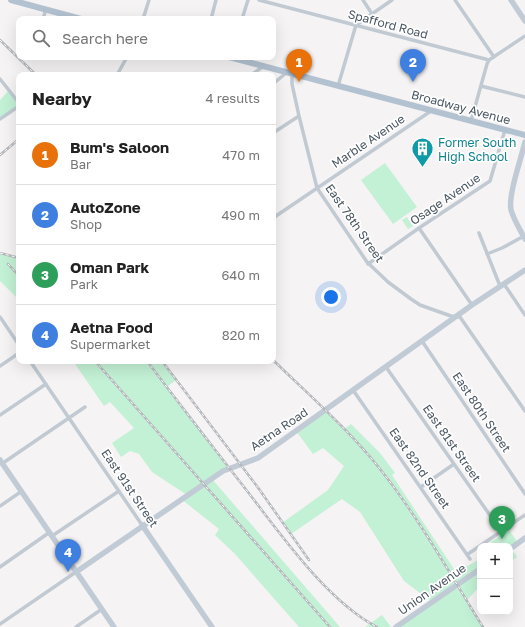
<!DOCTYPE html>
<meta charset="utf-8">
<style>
body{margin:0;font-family:"Golos Text",sans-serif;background:#f2f2f2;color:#222}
.controls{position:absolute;right:12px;bottom:12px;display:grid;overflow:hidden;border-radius:8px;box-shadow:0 4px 16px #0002}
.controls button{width:36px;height:36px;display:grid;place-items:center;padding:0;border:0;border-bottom:1px solid #e0e0e0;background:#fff;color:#222;font:20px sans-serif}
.you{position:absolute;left:331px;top:297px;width:14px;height:14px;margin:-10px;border:3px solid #fff;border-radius:50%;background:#1a73e8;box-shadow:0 0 0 6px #1a73e833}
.badge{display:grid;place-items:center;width:26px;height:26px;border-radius:50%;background:#1a73e8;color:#fff;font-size:13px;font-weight:700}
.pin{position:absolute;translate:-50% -33px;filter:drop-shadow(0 1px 2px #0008)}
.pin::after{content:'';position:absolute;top:21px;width:14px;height:12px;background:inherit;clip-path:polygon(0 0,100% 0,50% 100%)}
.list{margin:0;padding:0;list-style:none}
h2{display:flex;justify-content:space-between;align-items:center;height:52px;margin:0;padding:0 16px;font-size:17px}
h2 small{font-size:13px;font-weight:400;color:#767676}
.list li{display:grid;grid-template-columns:26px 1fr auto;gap:12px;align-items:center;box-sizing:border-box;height:60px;padding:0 16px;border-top:1px solid #e0e0e0}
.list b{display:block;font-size:15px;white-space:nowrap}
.list p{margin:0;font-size:13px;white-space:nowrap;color:#767676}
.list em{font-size:13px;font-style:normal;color:#767676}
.icon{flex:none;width:22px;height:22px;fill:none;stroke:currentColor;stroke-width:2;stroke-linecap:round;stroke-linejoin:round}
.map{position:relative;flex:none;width:525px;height:627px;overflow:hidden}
.search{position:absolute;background:#fff;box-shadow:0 4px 16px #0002;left:16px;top:16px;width:260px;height:44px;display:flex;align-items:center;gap:10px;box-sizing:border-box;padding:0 14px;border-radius:8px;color:#767676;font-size:15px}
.panel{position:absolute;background:#fff;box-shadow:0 4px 16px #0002;left:16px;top:72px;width:260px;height:292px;border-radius:8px}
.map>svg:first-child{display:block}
</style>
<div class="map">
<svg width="525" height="627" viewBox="0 0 525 627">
<rect width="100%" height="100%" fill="#f5f3f3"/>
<path fill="#c3f1d5" d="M9,90L19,103V106L0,119V100Z
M385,163L417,207L393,224L361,180Z
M407,217L413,226L408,229L402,220Z
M0,253L16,256L19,255V300L0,281Z
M73,361H161L176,380L167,387L229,468L212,479L340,627H299L235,554L215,535L219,529L181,499L187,495L152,472L139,454L130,451L121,457L112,443L134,428L110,402L104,406Z
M325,410L344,429L351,424L380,453L395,473L392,475L456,572L480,559V586L467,600L483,627H396L432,602L404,581L360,512L342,499L291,534L282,523L328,490L344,466L323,448L313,454L296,431Z
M509,530L518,543L511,548L517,557L510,562V546H494L491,542Z
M382,615L391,627H365Z"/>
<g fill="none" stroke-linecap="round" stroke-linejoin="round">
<path stroke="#c1cad2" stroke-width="3.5" d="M259,0L489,60
M363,0L372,14
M455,0L494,57
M43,19L46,9
M143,19L149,0
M211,19L216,0
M242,19L248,0
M292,74V84L299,116L317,188L367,262L388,282L411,299L420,305L451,316L460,317L525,411
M117,75L127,57
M251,75L264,66
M0,79L19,103
M273,84L286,73
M338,86L356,25L392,0
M481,86L525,97
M0,119L19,106
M471,121L487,64L489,60L525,36
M273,133L299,116
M273,218L431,111
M419,228L472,305
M479,233L500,286
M487,254L502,248L524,236
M368,264L419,228L490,181L505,130
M504,284L525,315
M0,317L19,345
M422,341L525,494
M30,361L142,525
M0,366L19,353
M386,367L501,531
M353,390L470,559
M0,415L46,384
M3,463L85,407
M421,487L454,464
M0,506L22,491
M52,536L119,491
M468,554L525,515
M0,567L50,532
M0,624L76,572
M76,627L102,609"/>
<path stroke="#c1cbd6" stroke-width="5.5" d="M511,0L525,21
M525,142C521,159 508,195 511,210C514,220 520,230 525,239
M0,460L114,627
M142,525L212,627
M510,549L525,538
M76,572L223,471L258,458L472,305L525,270
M396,627L480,569"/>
<path stroke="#b3c2d1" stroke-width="6" d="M11,0L81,19
M229,57L525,135"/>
<defs>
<path id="rail" d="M0,40L36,75
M0,155L19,139
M0,253L19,258
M8,264L19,276
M273,360C309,395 348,429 380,469C419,518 450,574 483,627
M95,361L330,627
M147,361C181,406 216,451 251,496C284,539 329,602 377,627
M162,361L259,489L309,560"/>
</defs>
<use href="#rail" stroke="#b5b8bd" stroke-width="2.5"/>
<use href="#rail" stroke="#fff" stroke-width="1" stroke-dasharray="3" stroke-linecap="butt"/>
</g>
<defs>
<symbol id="building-pin" viewBox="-11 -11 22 30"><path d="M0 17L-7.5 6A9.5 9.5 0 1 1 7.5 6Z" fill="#0f9aa8" stroke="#fff"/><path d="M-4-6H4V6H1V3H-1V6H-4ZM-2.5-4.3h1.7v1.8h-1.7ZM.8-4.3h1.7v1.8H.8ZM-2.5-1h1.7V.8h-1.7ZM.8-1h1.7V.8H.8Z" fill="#fff"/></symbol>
</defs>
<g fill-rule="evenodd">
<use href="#building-pin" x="410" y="136" width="25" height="34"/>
</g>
<g text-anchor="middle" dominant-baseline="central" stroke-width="3.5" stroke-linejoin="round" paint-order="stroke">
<g font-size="12" fill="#4a5661" stroke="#fff">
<text transform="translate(388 24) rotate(15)">Spafford Road</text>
<text transform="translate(461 107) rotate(15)">Broadway Avenue</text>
<text transform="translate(368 141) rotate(-34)">Marble Avenue</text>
<text transform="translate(445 199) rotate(-34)">Osage Avenue</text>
<text transform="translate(355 223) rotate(55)">East 78th Street</text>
<text transform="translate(482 412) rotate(56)">East 80th Street</text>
<text transform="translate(279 429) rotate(-34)">Aetna Road</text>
<text transform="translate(452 443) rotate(55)">East 81st Street</text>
<text transform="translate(420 468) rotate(55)">East 82nd Street</text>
<text transform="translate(130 488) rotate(56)">East 91st Street</text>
<text transform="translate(432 589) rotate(-35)">Union Avenue</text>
</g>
<g font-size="12" fill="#0d838f" stroke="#fff" text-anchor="start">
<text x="438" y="142">Former South<tspan x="438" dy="14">High School</tspan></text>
</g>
</g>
</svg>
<div class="controls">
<button>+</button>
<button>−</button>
</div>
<div class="you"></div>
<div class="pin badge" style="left:299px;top:82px;background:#e8710a">1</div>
<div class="pin badge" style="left:413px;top:82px;background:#3f7fe0">2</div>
<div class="pin badge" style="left:502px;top:539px;background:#2e9e5b">3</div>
<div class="pin badge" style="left:68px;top:572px;background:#3f7fe0">4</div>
<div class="search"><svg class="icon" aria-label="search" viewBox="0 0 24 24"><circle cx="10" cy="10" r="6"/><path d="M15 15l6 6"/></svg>Search here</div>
<section class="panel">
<h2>Nearby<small>4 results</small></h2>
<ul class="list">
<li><span class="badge" style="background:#e8710a">1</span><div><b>Bum's Saloon</b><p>Bar</p></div><em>470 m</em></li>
<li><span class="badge" style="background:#3f7fe0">2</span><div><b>AutoZone</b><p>Shop</p></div><em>490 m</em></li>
<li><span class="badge" style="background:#2e9e5b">3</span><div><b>Oman Park</b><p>Park</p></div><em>640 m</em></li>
<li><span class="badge" style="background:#3f7fe0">4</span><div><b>Aetna Food</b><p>Supermarket</p></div><em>820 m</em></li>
</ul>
</section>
</div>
